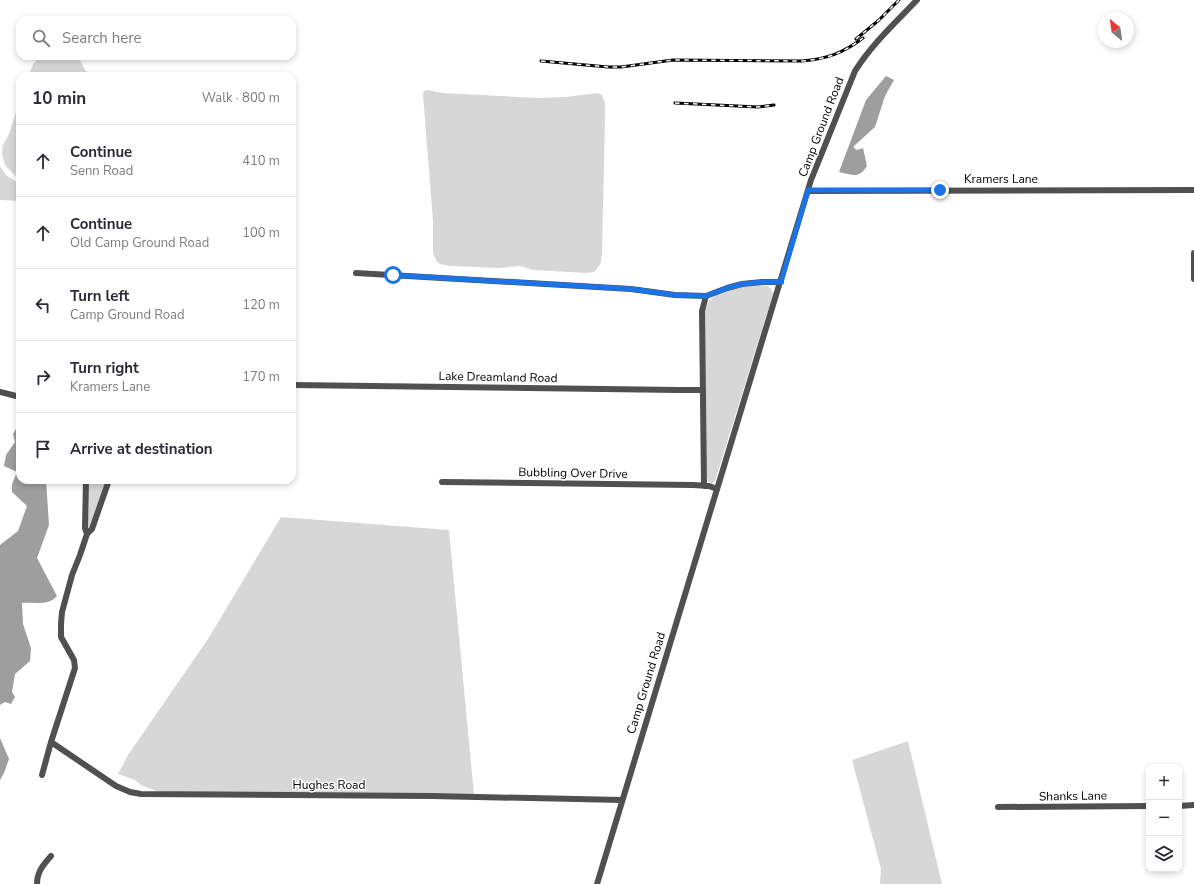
<!DOCTYPE html>
<meta charset="utf-8">
<style>
body{margin:0;font-family:"Nunito Sans",sans-serif;background:#f2f2f3;color:#2b2b33}
.controls{position:absolute;right:12px;bottom:12px;display:grid;overflow:hidden;border-radius:8px;box-shadow:0 2px 6px #0003}
.controls button{width:36px;height:36px;display:grid;place-items:center;padding:0;border:0;border-bottom:1px solid #e1e1e2;background:#fff;color:#2b2b33;font:20px sans-serif}
.compass{position:absolute;left:1098px;top:12px;width:36px;height:36px;border-radius:50%;background:#fff;box-shadow:0 2px 6px #0003;rotate:331deg}
.stop{position:absolute;width:12px;height:12px;margin:-9px;border:3px solid #1a73e8;border-radius:50%;background:#fff}
.stop.end{background:#1a73e8;border-color:#fff;box-shadow:0 1px 4px #0008}
.list{margin:0;padding:0;list-style:none}
h2{display:flex;justify-content:space-between;align-items:center;height:52px;margin:0;padding:0 16px;font-size:17px}
h2 small{font-size:13px;font-weight:400;color:#7c7c81}
.list li{display:grid;grid-template-columns:26px 1fr auto;gap:12px;align-items:center;box-sizing:border-box;height:72px;padding:0 16px;border-top:1px solid #e1e1e2}
.list b{display:block;font-size:15px;white-space:nowrap}
.list p{margin:0;font-size:13px;white-space:nowrap;color:#7c7c81}
.list em{font-size:13px;font-style:normal;color:#7c7c81}
.icon{flex:none;width:22px;height:22px;fill:none;stroke:currentColor;stroke-width:2;stroke-linecap:round;stroke-linejoin:round}
.map{position:relative;flex:none;width:1194px;height:884px;overflow:hidden}
.search{position:absolute;background:#fff;box-shadow:0 2px 6px #0003;left:16px;top:16px;width:280px;height:44px;display:flex;align-items:center;gap:10px;box-sizing:border-box;padding:0 14px;border-radius:12px;color:#7c7c81;font-size:15px}
.panel{position:absolute;background:#fff;box-shadow:0 2px 6px #0003;left:16px;top:72px;width:280px;height:412px;border-radius:12px}
.map>svg:first-child{display:block}
</style>
<div class="map">
<svg width="1194" height="884" viewBox="0 0 1194 884">
<rect width="100%" height="100%" fill="#fff"/>
<path fill="#d7d7d7" d="M39,56H78L85,70L93,76H28L33,65Z
M428,90L443,93L539,98L565,97L598,93L602,95L605,103V117L602,253L601,262L599,266L594,272L587,273L533,270L520,266L498,268L450,266L440,264L437,262L433,253V221L423,95L424,91Z
M20,100V181L5,165L2,153L3,145L9,134Z
M0,166L6,175L20,184V201L0,200Z
M760,285L768,286L772,291L773,294L715,481L712,484L708,481L706,474L704,312C706,308 707,304 710,300C721,287 745,287 760,285Z
M88,480H107L90,529L87,528Z
M281,517L449,530L474,795L159,792L141,785L135,780L118,774L128,755L208,639Z
M908,741L942,884H880L881,869L852,760Z"/>
<path fill="#9e9e9e" d="M886,76L894,80L885,96L875,127L854,146V148L857,150L863,148L867,166C859,179 853,175 839,172L866,100Z
M20,422V480H46L49,525L37,558L57,596C49,606 33,602 22,603L23,624L31,648L30,661L15,674L12,692L15,697L11,704L5,702L0,705V545L18,531L27,506L12,492V484L17,472L4,466L6,455L15,442L13,434Z
M0,738L9,759L4,773L0,780Z"/>
<g fill="none" stroke-linecap="round" stroke-linejoin="round">
<path stroke="#505050" stroke-width="6" d="M808,191L1194,190
M1194,253V279
M356,273L631,289L675,295L706,296L727,288L742,284L762,282H781
M292,385L679,390H703
M0,392L20,397
M442,482L693,485L709,486L717,489
M704,486L702,311L706,296
M87,534L92,529L109,480
M51,742L116,786L130,792L141,794L432,796L622,800
M42,775L51,742L75,668L74,660L61,637V624L62,612L72,575L80,555L87,534L85,528L86,480
M1179,806L1194,805
M998,807L1149,806
M37,884C37,872 43,865 51,856
M597,884L811,180L855,71C872,44 895,23 917,0"/>
<defs>
<path id="rail" d="M856,39L879,20L899,0
M541,61L608,67H621L673,60L802,61C827,59 843,53 863,38
M675,103L758,107L774,105"/>
</defs>
<use href="#rail" stroke="#000" stroke-width="3"/>
<use href="#rail" stroke="#fff" stroke-width="1.5" stroke-dasharray="4.5" stroke-linecap="butt"/>
</g>
<g fill="none" stroke-linecap="round" stroke-linejoin="round">
<path stroke="#1a73e8" stroke-width="5" d="M393,275L631,289L675,295L706,296L727,288L742,284L762,282H781L808,190H940"/>
</g>
<g text-anchor="middle" dominant-baseline="central" stroke-width="3" stroke-linejoin="round" paint-order="stroke">
<g font-size="12" fill="#000" stroke="#fff">
<text transform="translate(821 127) rotate(-69)">Camp Ground Road</text>
<text x="1001" y="179">Kramers Lane</text>
<text transform="translate(498 377) rotate(1)">Lake Dreamland Road</text>
<text transform="translate(573 473) rotate(1)">Bubbling Over Drive</text>
<text transform="translate(646 683) rotate(-73)">Camp Ground Road</text>
<text x="329" y="785">Hughes Road</text>
<text transform="translate(1073 796) rotate(-1)">Shanks Lane</text>
</g>
</g>
</svg>
<div class="controls">
<button>+</button>
<button>−</button>
<button><svg class="icon" aria-label="layers" viewBox="0 0 24 24"><path d="M12 4l9 5-9 5-9-5zM3 14l9 5 9-5"/></svg></button>
</div>
<svg class="compass" viewBox="-18 -18 36 36"><path d="M0-13l5 13h-10z" fill="#e53935"/><path d="M0 13l5-13h-10z" fill="#7c7c81"/></svg>
<div class="stop" style="left:393px;top:275px"></div>
<div class="stop end" style="left:940px;top:190px"></div>
<div class="search"><svg class="icon" aria-label="search" viewBox="0 0 24 24"><circle cx="10" cy="10" r="6"/><path d="M15 15l6 6"/></svg>Search here</div>
<section class="panel">
<h2>10 min<small>Walk · 800 m</small></h2>
<ul class="list">
<li><svg class="icon" aria-label="ahead" viewBox="0 0 24 24"><path d="M12 20V5M6 11l6-6 6 6"/></svg><div><b>Continue</b><p>Senn Road</p></div><em>410 m</em></li>
<li><svg class="icon" aria-label="ahead" viewBox="0 0 24 24"><path d="M12 20V5M6 11l6-6 6 6"/></svg><div><b>Continue</b><p>Old Camp Ground Road</p></div><em>100 m</em></li>
<li><svg class="icon" aria-label="left" viewBox="0 0 24 24"><path d="M17 20v-9H6M10 6l-5 5 5 5"/></svg><div><b>Turn left</b><p>Camp Ground Road</p></div><em>120 m</em></li>
<li><svg class="icon" aria-label="right" viewBox="0 0 24 24"><path d="M7 20v-9h11M14 6l5 5-5 5"/></svg><div><b>Turn right</b><p>Kramers Lane</p></div><em>170 m</em></li>
<li><svg class="icon" aria-label="arrive" viewBox="0 0 24 24"><path d="M6 21V4h12l-3 4 3 4H6"/></svg><div><b>Arrive at destination</b></div></li>
</ul>
</section>
</div>
